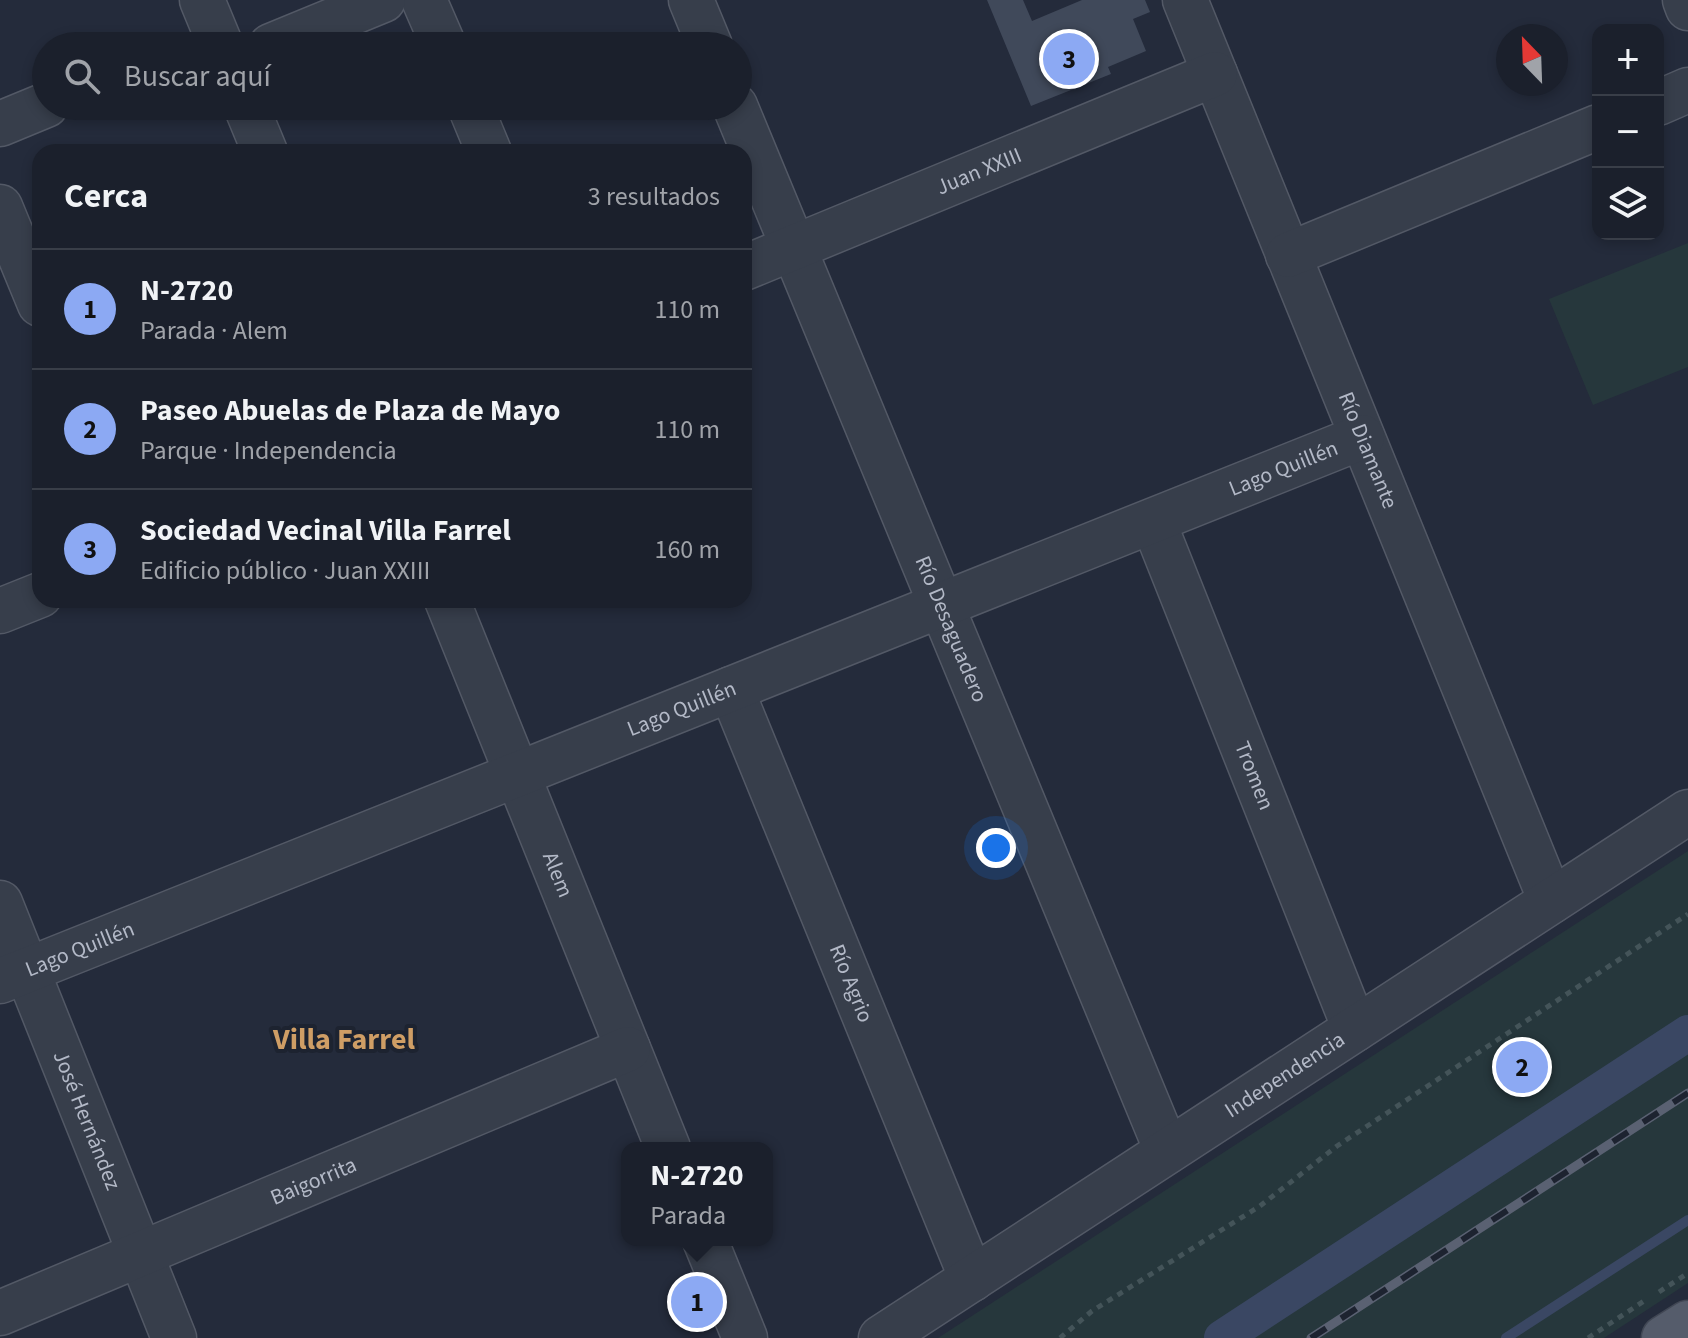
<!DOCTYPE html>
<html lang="es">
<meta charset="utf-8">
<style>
body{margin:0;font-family:"Source Sans 3",sans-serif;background:#282d38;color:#f1f3f6}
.controls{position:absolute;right:24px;top:24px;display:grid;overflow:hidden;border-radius:16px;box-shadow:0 4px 12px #0003}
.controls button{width:72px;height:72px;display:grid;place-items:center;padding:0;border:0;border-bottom:2px solid #393e48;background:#1b202c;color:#f1f3f6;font:40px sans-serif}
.compass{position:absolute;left:1496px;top:24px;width:72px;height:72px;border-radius:50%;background:#1b202c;box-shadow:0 4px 12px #0003;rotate:337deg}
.you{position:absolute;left:996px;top:848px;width:28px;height:28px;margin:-20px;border:6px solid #fff;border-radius:50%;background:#1a73e8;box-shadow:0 0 0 12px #1a73e833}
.badge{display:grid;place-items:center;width:52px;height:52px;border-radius:50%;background:#8ca9f3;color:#111;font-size:26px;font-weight:700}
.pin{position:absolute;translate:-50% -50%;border:4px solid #fff;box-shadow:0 2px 8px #0006}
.popup{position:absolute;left:621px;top:1142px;width:152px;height:104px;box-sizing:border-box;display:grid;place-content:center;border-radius:16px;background:#1b202c;filter:drop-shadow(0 2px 6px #0005);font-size:26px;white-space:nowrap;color:#a0a3a9}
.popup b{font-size:30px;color:#f1f3f6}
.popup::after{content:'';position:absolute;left:50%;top:100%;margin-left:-16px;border:16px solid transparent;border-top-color:#1b202c}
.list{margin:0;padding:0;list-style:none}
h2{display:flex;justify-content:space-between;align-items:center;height:104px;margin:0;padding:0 32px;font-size:34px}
h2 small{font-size:26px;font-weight:400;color:#a0a3a9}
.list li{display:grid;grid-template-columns:52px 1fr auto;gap:24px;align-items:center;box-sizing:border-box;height:120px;padding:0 32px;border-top:2px solid #393e48}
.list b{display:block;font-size:30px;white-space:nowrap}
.list p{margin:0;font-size:26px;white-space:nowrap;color:#a0a3a9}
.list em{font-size:26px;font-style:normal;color:#a0a3a9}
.icon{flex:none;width:44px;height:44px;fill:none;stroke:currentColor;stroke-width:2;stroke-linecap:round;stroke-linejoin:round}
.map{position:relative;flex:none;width:1688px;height:1338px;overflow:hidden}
.search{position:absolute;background:#1b202c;box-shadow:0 4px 12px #0003;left:32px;top:32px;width:720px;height:88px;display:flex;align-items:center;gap:20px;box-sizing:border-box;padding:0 28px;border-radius:44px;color:#a0a3a9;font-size:30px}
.panel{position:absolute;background:#1b202c;box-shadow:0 4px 12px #0003;left:32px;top:144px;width:720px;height:464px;border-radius:24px}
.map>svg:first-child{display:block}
</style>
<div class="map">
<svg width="1688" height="1338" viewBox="0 0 1688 1338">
<rect width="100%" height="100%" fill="#242b3b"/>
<path fill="#26373c" d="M1688,243V367L1593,405L1549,299Z
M1688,851V1283L1604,1338H938Z"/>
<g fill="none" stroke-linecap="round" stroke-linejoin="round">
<path stroke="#3a4763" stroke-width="10" d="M1506,1338L1688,1220"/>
<path stroke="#3a4763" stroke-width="36" d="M1222,1338L1688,1033"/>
</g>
<path fill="#40495a" d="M987,0H1023L1032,21L1082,0H1145L1150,12L1133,19L1146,51L1108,67L1111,74L1031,106Z"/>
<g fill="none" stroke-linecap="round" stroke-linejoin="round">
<defs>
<g id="minor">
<path d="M202,0L221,46"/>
<path d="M424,0L444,46"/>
<path d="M691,0L710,46"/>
<path id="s1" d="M1185,0L1551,901"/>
<path d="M1685,0L1688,8"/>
<path d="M271,46L383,0"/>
<path d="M1658,103L1688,90"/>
<path d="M246,106L265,152"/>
<path d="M470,106L489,152"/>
<path id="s2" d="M735,106L1167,1151"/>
<path d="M0,124L46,105"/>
<path d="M0,207L40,304"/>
<path d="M1288,255L1598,127"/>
<path id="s3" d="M744,268L1215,74"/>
<path id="s4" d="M1153,521L1355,1029"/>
<path id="s5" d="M447,600L668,1148"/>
<path d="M0,611L40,595"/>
<path id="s6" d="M731,689L972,1279"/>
<path id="s7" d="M0,903L174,1338"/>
<path id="s8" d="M0,981L1362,437"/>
<path d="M705,1240L745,1338"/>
<path id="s9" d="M0,1313L628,1049"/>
<path id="s10" d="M881,1338L1688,812"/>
</g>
<path id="major" d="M1664,1338L1688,1323"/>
</defs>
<use href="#minor" stroke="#535966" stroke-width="47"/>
<use href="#major" stroke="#414754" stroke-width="47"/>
<path stroke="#445459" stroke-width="5" stroke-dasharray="6 6" stroke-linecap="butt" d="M1659,1292L1688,1273
M1060,1338L1092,1311L1260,1206L1337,1146L1688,914
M1588,1338L1644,1301"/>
<use href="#minor" stroke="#373e4b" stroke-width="44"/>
<use href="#major" stroke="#555c6b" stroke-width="44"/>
<defs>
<path id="rail" d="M1311,1338L1688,1093"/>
</defs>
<use href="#rail" stroke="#5a6172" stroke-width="9"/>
<use href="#rail" stroke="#1d2330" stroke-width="6" stroke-dasharray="18" stroke-linecap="butt"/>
</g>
<g text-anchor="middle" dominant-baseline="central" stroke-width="8" stroke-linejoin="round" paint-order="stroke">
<g font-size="22" fill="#b3b9c7" stroke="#1d2330">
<text stroke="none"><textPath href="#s3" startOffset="254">Juan XXIII</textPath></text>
<text stroke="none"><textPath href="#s1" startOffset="486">Río Diamante</textPath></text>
<text stroke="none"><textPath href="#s8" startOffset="1382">Lago Quillén</textPath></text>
<text stroke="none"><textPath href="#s2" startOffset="566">Río Desaguadero</textPath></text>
<text stroke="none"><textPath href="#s8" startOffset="734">Lago Quillén</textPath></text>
<text stroke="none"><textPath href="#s4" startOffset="274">Tromen</textPath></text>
<text stroke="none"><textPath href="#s5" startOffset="296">Alem</textPath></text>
<text stroke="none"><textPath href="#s8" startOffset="86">Lago Quillén</textPath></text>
<text stroke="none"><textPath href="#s6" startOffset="318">Río Agrio</textPath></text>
<text stroke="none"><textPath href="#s10" startOffset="482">Independencia</textPath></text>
<text stroke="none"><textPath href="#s7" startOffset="234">José Hernández</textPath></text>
<text stroke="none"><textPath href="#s9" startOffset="340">Baigorrita</textPath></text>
</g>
<g font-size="30" font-weight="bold" fill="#cf9e65" stroke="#1d2330">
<text x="344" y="1039">Villa Farrel</text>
</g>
</g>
</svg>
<div class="controls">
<button>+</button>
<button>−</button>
<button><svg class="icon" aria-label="layers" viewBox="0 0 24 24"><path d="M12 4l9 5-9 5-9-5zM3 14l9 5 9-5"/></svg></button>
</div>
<svg class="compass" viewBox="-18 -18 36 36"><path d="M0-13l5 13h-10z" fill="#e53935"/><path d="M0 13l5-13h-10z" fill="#a0a3a9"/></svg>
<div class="you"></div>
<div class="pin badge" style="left:697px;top:1302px">1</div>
<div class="popup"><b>N-2720</b>Parada</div>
<div class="pin badge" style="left:1522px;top:1067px">2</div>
<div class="pin badge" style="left:1069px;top:59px">3</div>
<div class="search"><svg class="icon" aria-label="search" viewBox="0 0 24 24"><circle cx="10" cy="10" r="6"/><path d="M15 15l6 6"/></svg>Buscar aquí</div>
<section class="panel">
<h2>Cerca<small>3 resultados</small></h2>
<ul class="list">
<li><span class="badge">1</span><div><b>N-2720</b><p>Parada · Alem</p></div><em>110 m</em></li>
<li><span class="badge">2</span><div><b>Paseo Abuelas de Plaza de Mayo</b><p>Parque · Independencia</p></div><em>110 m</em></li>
<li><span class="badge">3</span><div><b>Sociedad Vecinal Villa Farrel</b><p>Edificio público · Juan XXIII</p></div><em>160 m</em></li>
</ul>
</section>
</div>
